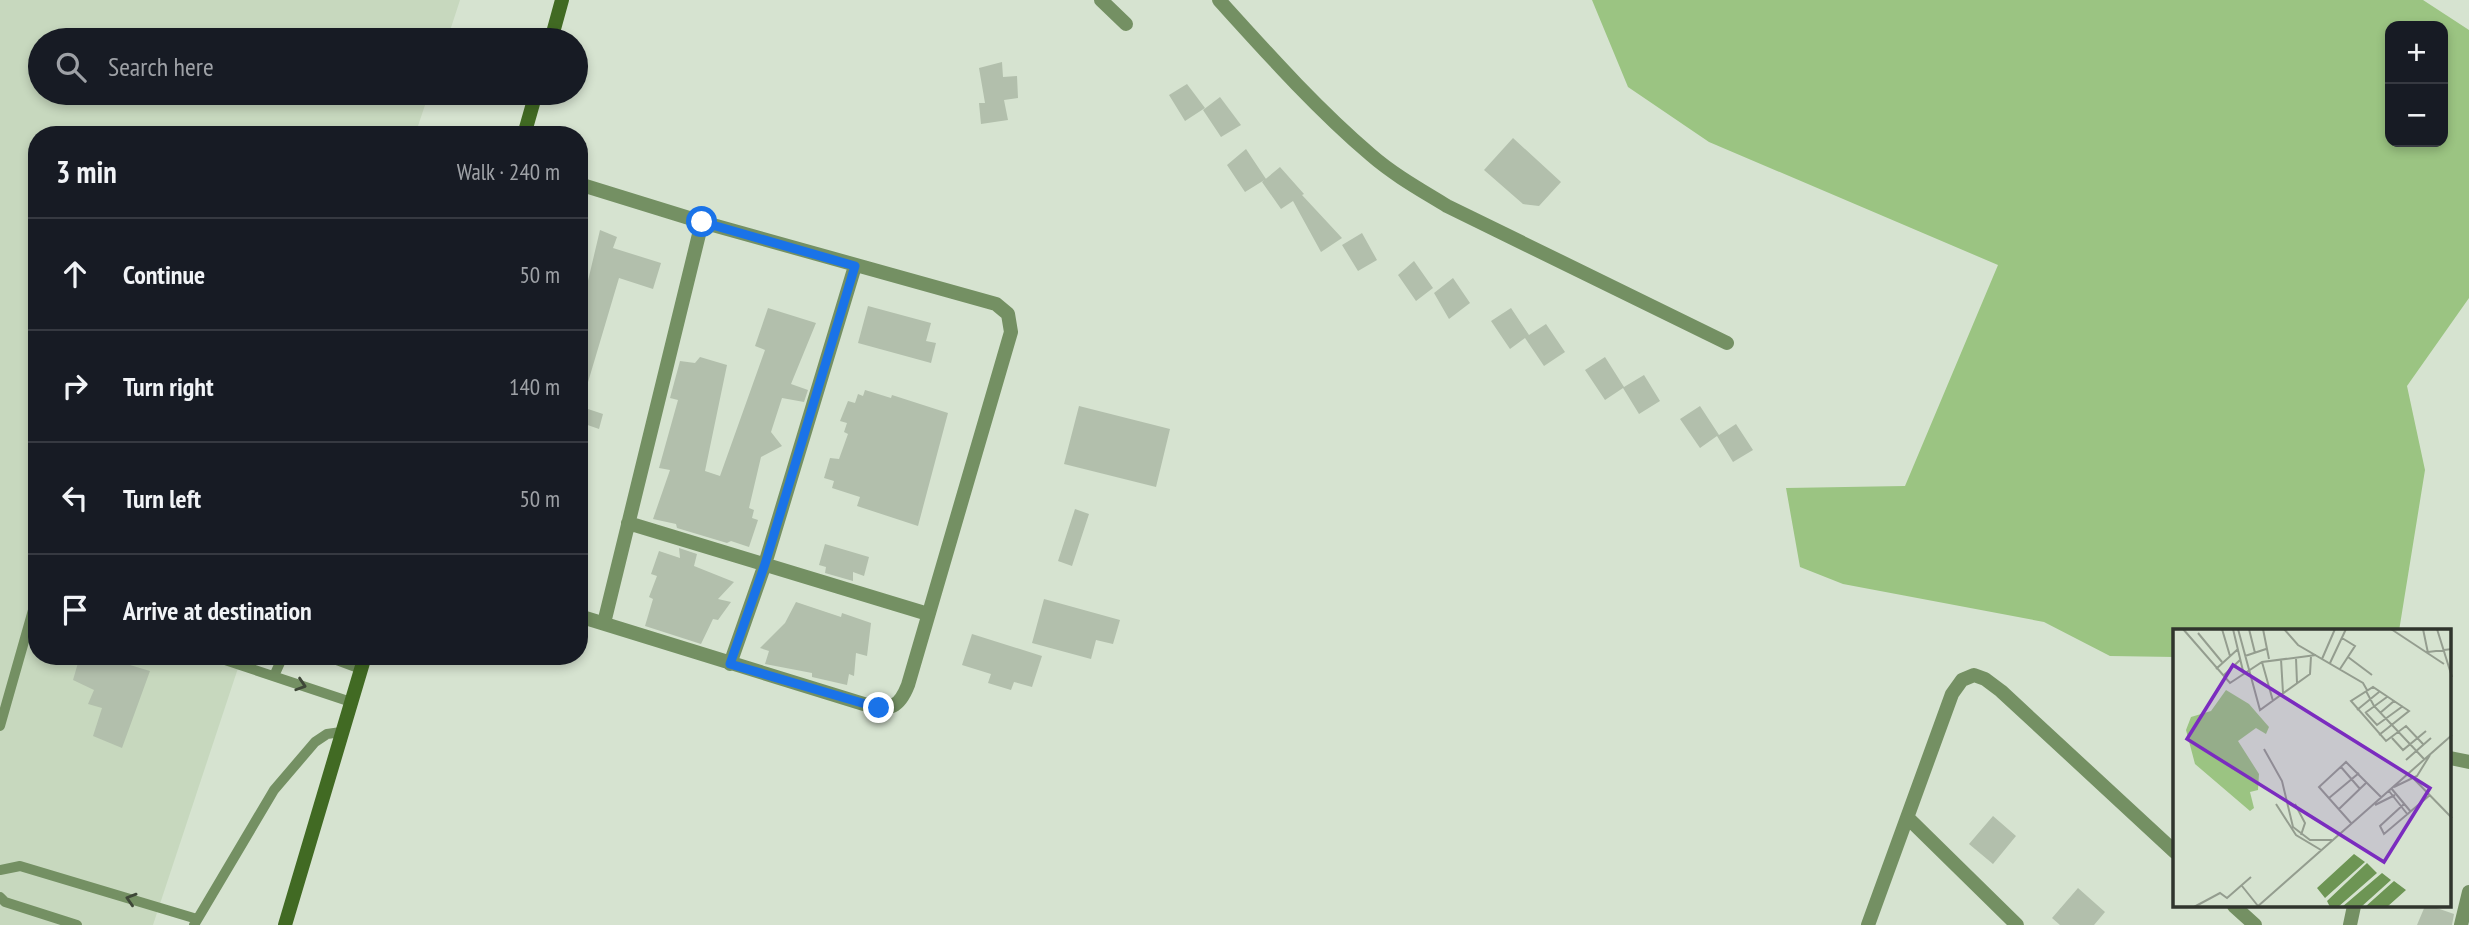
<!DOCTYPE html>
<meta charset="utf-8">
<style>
body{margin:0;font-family:"PT Sans Narrow",sans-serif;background:#242831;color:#f1f3f6}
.controls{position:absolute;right:21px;top:21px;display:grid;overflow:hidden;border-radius:14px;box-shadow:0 4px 10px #0003}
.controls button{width:63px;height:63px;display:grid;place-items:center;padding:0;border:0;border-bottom:2px solid #363941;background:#171b24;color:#f1f3f6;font:35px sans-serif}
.stop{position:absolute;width:21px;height:21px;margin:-16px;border:5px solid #1a73e8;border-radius:50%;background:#fff}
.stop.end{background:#1a73e8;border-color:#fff;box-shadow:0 2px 7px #0008}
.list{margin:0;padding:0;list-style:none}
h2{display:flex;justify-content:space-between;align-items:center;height:91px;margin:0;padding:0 28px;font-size:30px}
h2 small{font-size:23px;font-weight:400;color:#9ea1a6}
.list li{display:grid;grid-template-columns:46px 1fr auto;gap:21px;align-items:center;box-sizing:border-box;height:112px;padding:0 28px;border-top:2px solid #363941}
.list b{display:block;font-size:26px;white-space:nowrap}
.list em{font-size:23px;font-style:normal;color:#9ea1a6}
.icon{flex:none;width:38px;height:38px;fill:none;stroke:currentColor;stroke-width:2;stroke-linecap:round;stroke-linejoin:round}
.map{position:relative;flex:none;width:2469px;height:925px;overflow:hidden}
.search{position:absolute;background:#171b24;box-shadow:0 4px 10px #0003;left:28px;top:28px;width:560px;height:77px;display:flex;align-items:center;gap:18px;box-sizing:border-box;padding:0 24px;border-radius:38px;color:#9ea1a6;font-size:26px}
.panel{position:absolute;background:#171b24;box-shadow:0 4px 10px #0003;left:28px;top:126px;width:560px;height:539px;border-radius:28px}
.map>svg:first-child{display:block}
</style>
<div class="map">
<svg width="2469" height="925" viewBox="0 0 2469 925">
<rect width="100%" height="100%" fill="#d6e3d0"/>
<path fill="#c7d8be" d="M0,0H460L447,40H40V93H429L415,135H37V656H242L153,925H0Z"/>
<path fill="#9bc482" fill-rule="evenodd" d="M1592,0H2423L2469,30V298L2407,386L2425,470L2399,631H2175V657L2110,656L2044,622L1843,584L1800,567L1786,488L1905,486L1998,265L1709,142L1628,87ZM2390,26H2443V142H2390Z"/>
<path fill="#b2bfac" d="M1002,62L1003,77L1017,76L1018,98L1004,100L1008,120L981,124L979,103H985L979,68Z
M1187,84L1205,108L1185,121L1169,95Z
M1220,97L1241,125L1221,137L1203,110Z
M1513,138L1561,182L1539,206L1523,204L1484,170Z
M1246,149L1266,179L1245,192L1227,165Z
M1280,167L1304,194L1302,195L1342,238L1321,252L1293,201L1281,209L1262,182Z
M600,230L617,237L613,248L661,263L653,289L619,278L583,399H579V303L584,284L587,285Z
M1362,233L1377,260L1358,271L1342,245Z
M1414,261L1433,288L1416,301L1398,275Z
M1453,278L1470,303L1449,319L1434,293Z
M868,306L931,323L926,341L936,343L931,363L858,343Z
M768,308L816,323L791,384L808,390L804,402L782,398L771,432L782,446L761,457L749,508L754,510L752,518L758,520L749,547L731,541L727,543L677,528L676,524L653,519L670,470L659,468L678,400L670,398L680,361L695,363L700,357L727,365L705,471L720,476L765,350L755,346Z
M1511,308L1529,335L1546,324L1565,352L1544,366L1525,338L1510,349L1491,321Z
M1605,357L1624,387L1644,375L1660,401L1639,414L1623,388L1605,400L1585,370Z
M865,390L891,398L892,395L948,413L918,526L857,506L860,497L832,488L834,481L824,478L830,458L839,459L848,434L844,432L847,423L840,421L848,401L855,403L858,394L863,396Z
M579,406L603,414L599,429L579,422Z
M1079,406L1170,429L1156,487L1064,464Z
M1700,406L1719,435L1736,424L1753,450L1733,462L1717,436L1700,448L1680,419Z
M1075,509L1089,514L1072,566L1058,561Z
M825,544L869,557L864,576L853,572V581L825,573L826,567L819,565Z
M679,548L697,554L694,566L734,582L718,599L731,602L718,620L713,619L701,644L645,626L653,599L649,597L657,576L651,574L659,551L680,558Z
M1044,599L1120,620L1113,644L1096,640L1091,659L1032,643Z
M796,602L841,617L842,613L871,623L867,656L856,653L854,676L849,674L847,685L812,677V673L765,664L769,651L760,648L785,623Z
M972,634L1042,656L1032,687L1014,682L1011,690L988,683L991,674L962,665Z
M80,656H100L150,671L122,748L93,736L102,708L88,704L94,690L73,680Z
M1993,816L2016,836L1993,864L1969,844Z
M2078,888L2105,912L2094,925H2060L2052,918Z
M2425,906H2431L2454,914L2452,925H2417Z"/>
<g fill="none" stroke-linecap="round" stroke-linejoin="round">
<path stroke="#749063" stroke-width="10" d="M213,656L351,702
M326,656L361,669
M274,676L283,656
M0,726L37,596
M0,870L20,866L197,919
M0,897L5,902L77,925
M194,925L274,790L315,742L327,734L341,732"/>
<path stroke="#749063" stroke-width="14" d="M1101,0L1126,24
M1219,0C1267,53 1316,108 1371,155C1394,175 1421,190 1447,206L1727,343
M579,184L702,222L996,304L1008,314L1011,332L908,685C899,708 891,710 867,705L579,616
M628,523L928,614
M604,623L702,222
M730,664L765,564L855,266
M2450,758L2469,762
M1908,818L2017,925
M2234,906L2255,925
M1868,925L1952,694L1962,680L1974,675L1985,679L2001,691L2175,852
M2350,925L2354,906
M2461,925L2469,892"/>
<path stroke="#416a23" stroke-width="14" d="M551,40L562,0
M524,135L536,93
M285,925L365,656"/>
</g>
<defs><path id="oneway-chevron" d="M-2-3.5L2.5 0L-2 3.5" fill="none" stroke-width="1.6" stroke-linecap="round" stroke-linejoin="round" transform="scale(1.75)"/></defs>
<g stroke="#3e4738">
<use href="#oneway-chevron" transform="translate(301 685) rotate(18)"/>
<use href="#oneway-chevron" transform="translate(131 899) rotate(-163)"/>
</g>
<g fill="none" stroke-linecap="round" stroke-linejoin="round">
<path stroke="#1a73e8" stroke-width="9" d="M702,222L855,266L765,564L730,664L879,708"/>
</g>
<g transform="translate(2173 629)">
<rect width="278" height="278" fill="#d6e3d0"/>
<path d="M53,61L76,75L96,98L93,105L83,99L65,112L86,145L85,161L77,163L81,179L77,182L22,135L13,101L18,88L38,82Z" fill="#9bc482"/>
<path d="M181,225L192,233L152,269L144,259ZM194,234L204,244L165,278H157L154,272ZM209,244L218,251L188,278H169ZM221,252L233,261L214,278H192Z" fill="#6d9554"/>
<path fill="none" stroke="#949d8f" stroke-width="2" d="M10,0L57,54L89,33L143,26M49,0L57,27M60,0L70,42M65,0L87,81L137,45L138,27M76,0L82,24M90,0L96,30M111,0L125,16L190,54L194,61M218,0L271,35M250,0L255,24M264,0L279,48M25,4L49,33M255,23L279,20M72,27L93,20M175,28L199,46M123,29L124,54M108,30L110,64M149,30L162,0M89,33L100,72M157,34L173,0M43,40L65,20M167,40L182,17L169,9M50,47L67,31M193,62L201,77L251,130M184,81L206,63M192,84L214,68M193,84L204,96L230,77M207,84L221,72L200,58L178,72L213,112L233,97L250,115M206,106L236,82L221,72M219,109L230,121L253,102M91,120L109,152L120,198L137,211H159M233,131L258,109M168,138L187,160M241,150L279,189M221,158L244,147L257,126M218,159L238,183M216,162L235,186M156,169L186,144M103,175L123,206L148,221M122,175L132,194L128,206M231,175L207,197L211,205L257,166M202,176L222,166M166,180L194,153M178,194L146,158L173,133L208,168M69,257L85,277M21,278L47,264L54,269L78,248M84,278L279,106"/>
<path fill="#7b2cbf" fill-opacity="0.15" stroke="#7b2cbf" stroke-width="3.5" d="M60,36L257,159L211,233L14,110Z"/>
<rect width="278" height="278" fill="none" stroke="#30352d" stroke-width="3.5"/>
</g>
</svg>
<div class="controls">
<button>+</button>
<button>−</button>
</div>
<div class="stop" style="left:702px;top:222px"></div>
<div class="stop end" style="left:879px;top:708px"></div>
<div class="search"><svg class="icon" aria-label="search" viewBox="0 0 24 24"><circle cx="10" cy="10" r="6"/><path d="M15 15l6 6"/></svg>Search here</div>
<section class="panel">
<h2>3 min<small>Walk · 240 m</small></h2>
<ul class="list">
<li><svg class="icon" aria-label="ahead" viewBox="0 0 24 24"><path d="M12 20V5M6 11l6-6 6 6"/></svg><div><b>Continue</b></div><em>50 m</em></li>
<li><svg class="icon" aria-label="right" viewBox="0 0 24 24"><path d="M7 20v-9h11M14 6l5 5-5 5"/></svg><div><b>Turn right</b></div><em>140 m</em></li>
<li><svg class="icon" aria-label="left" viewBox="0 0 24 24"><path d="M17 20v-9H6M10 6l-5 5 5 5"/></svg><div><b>Turn left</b></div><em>50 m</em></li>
<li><svg class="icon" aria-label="arrive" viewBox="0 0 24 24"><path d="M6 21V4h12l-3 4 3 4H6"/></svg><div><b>Arrive at destination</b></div></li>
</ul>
</section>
</div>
